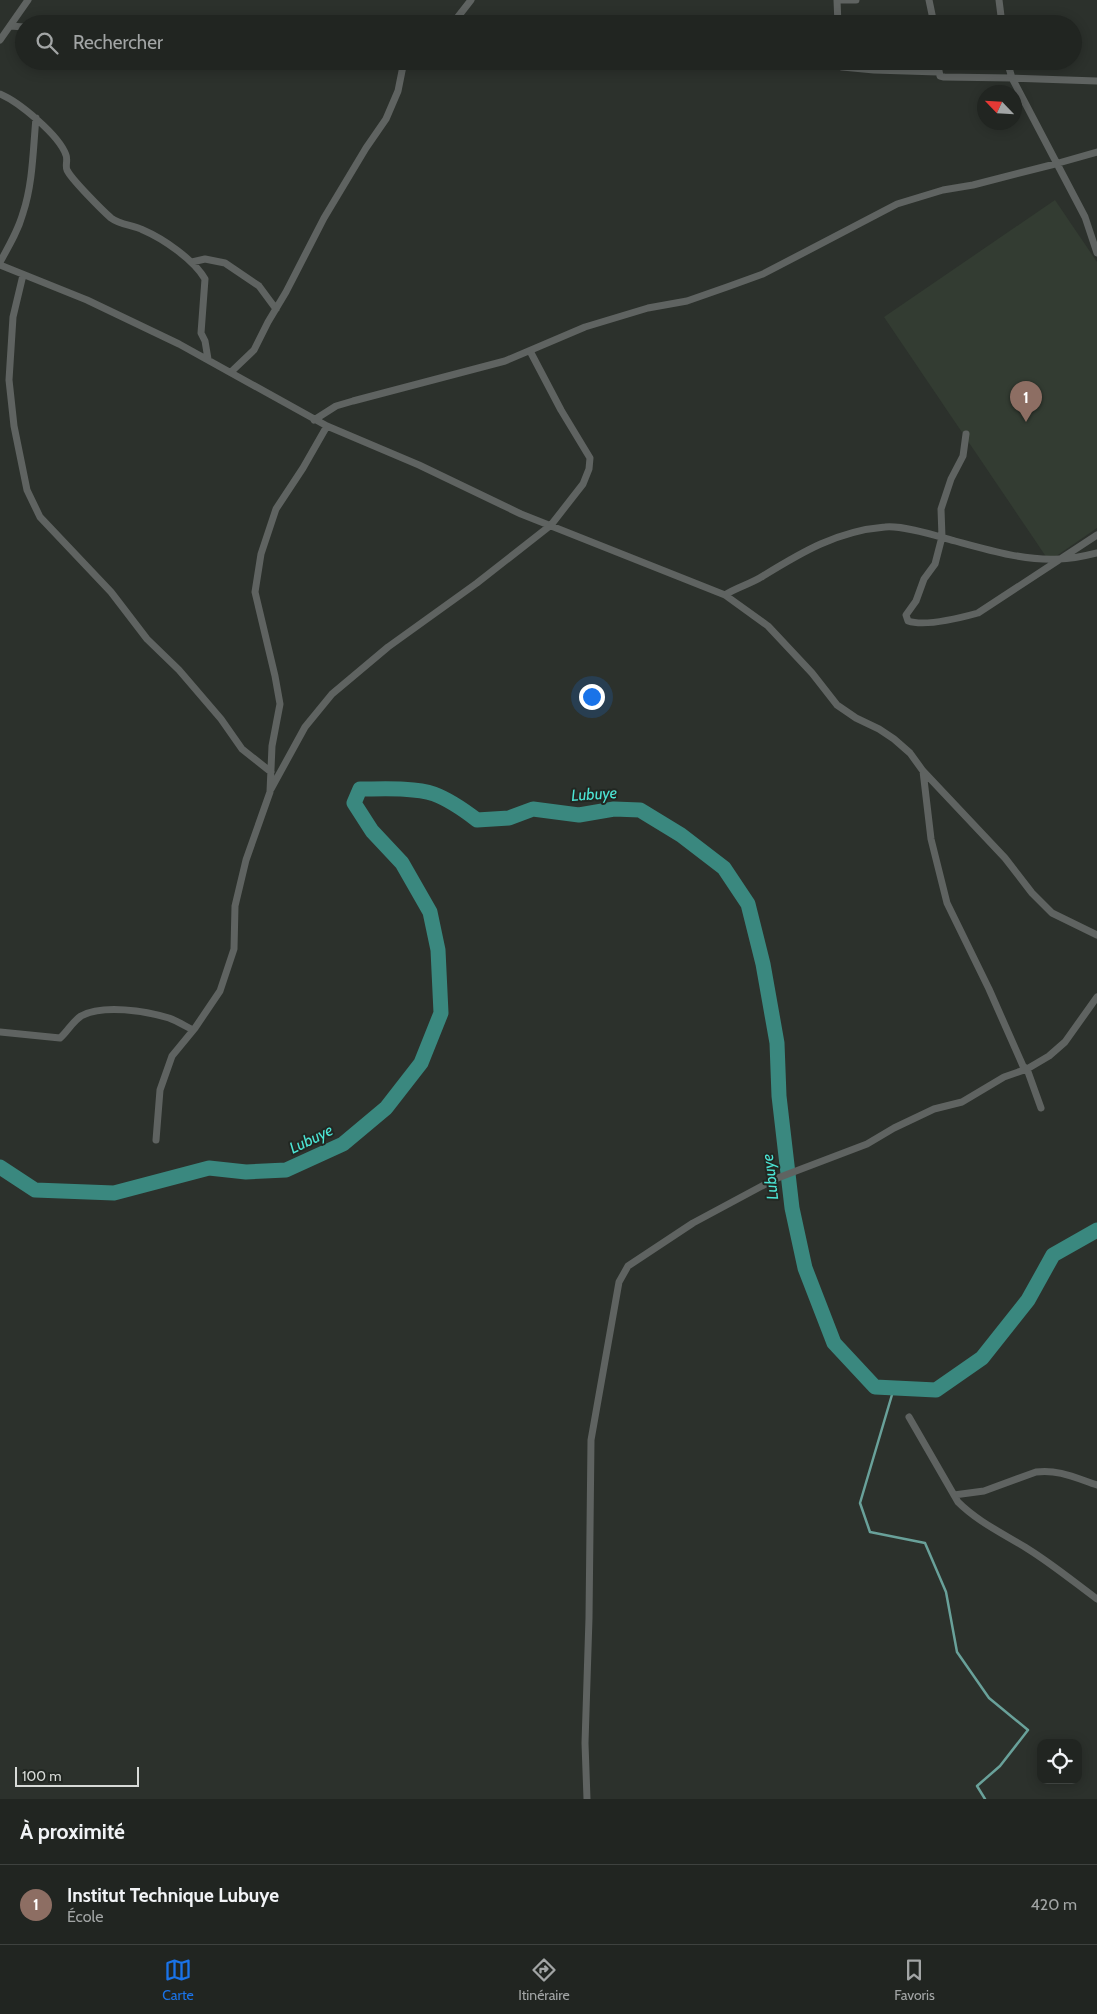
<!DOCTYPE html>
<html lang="fr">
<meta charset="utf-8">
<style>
body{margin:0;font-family:Cabin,sans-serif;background:#2d312e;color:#f1f3f6}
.controls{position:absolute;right:15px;bottom:15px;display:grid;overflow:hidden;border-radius:10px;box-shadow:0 2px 12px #0003}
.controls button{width:45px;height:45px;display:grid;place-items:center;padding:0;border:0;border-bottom:1px solid #3e423f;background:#212521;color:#f1f3f6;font:25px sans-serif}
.compass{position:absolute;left:977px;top:85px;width:45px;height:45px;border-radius:50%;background:#212521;box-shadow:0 2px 12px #0003;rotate:295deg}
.scale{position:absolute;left:15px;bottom:12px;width:124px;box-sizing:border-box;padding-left:5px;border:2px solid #d8dbd8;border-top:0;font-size:14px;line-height:18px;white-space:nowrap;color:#d8dbd8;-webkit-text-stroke:4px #222722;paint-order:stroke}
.you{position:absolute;left:591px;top:696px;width:18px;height:18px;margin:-12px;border:4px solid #fff;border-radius:50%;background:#1a73e8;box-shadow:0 0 0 8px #1a73e833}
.badge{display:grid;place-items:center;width:32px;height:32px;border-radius:50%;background:#1a73e8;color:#fff;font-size:16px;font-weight:700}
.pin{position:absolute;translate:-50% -41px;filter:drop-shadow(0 1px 2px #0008)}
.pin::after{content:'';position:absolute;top:26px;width:18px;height:15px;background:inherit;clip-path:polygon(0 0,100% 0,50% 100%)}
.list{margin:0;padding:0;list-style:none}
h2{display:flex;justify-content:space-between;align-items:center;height:65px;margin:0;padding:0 20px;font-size:21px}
h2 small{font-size:16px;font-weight:400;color:#a2a5a5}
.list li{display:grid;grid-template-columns:32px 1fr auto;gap:15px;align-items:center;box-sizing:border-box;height:80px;padding:0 20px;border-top:1px solid #3e423f}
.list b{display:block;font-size:19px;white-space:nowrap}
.list p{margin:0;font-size:16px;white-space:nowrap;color:#a2a5a5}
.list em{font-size:16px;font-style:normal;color:#a2a5a5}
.icon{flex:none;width:28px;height:28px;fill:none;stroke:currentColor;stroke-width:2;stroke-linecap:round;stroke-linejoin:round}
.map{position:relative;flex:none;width:1097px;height:1799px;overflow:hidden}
.search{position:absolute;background:#212521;box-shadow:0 2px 12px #0003;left:15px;right:15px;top:15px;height:55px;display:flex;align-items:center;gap:12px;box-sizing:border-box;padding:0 18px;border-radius:28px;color:#a2a5a5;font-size:19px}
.sheet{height:145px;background:#212521}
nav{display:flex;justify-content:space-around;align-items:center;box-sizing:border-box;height:70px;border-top:1px solid #3e423f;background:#212521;font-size:14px;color:#a2a5a5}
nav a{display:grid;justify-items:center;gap:2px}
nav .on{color:#1a73e8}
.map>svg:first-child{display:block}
</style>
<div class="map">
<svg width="1097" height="1799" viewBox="0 0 1097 1799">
<rect width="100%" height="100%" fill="#2c312c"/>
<path fill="#333c32" d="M1055,200L1097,262V528L1049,561L884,317Z"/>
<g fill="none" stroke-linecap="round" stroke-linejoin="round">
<path stroke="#69a19a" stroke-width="2.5" d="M894,1388L860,1503L870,1532L925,1543L946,1592L957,1652L989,1698L1028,1730L1000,1766L977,1786L985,1799"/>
<path stroke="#3a887f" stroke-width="15" d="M0,1167L35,1190L114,1193L209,1168L246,1172L286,1170L343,1144L386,1108L421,1063L441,1013L438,950L430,912L402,863L372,831L354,803L360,789C381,789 414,787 434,794C450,800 464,810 477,820L509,818L533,809L579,815L614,809L640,810L681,835L724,868L748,904L763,964L777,1043L779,1096L792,1208L805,1268L834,1343L875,1387L936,1390L982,1358L1028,1300L1053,1255L1097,1230"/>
<path stroke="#5f6361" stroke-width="7" d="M837,0L838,24
M837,0H856
M929,0L934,24
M999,0L1002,24
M450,24L457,18L471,0
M10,26L24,27
M0,40L28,0
M842,61V67L874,70L938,72
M937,61L940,76L944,77L1012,78L1085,217L1097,253
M1007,61L1012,78L1097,81
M0,94C19,102 59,135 66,155C68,160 65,166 67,170C71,179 103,211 111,218C120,225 133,225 143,230C164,239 194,260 205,279L201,333L205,341L208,359
M0,262C9,246 18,231 23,213C33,183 33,149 36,118
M192,262L205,259L225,263L259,286L276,309
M0,265L87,300L179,344L327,426L419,465L521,514L725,595L768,626L812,673L837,705L856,718L879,729L894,739L910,753L923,771L1005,858L1032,893L1052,913L1097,935
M23,275L13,317L9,380L14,426L27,490L40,517L111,592L147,639L179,670L221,719L242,749L271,772
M231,372L254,350L268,322L286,292L324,218L366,148L386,119L398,91L404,61
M314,420L336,406L353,401L505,361L585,327L648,308L687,301L727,287L763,274L897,204L943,190L973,185L1055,164L1097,152
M966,434L963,456L951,479L941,509L942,537L935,564L924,579L916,601L906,615L908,621C926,627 960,618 978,613L1097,535
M725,595C737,587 751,584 763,576C802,552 837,531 885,527C903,525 937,536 955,541C988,550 1025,561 1059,559C1072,559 1085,556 1097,553
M923,771L931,839L947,903L989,989L1023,1066L1027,1069L1041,1108
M271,789L305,727L332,694L388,647L477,583L551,525L583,484L589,469L590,458L561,410L530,351
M0,1032L60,1038C68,1031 72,1022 81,1016C103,1004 146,1011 169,1018C177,1021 185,1026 193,1030
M156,1140L160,1090L172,1056L195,1028L220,991L234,949L235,906L246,860L270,792L272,746L280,704L275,676L255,592L261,554L276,509L303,468L327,426
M909,1417L958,1502C978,1522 1004,1534 1028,1549C1052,1564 1074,1582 1097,1599
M954,1495L984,1491L1036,1472C1058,1469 1076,1478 1097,1485
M587,1799L585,1743L589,1618L591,1440L619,1282L628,1266L693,1223L775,1179L867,1144L894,1128L934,1109L962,1102L1004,1077L1027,1069L1049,1056L1065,1042L1097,997"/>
</g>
<g text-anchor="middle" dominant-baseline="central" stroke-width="4" stroke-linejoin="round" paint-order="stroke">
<g font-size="16" font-style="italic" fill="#4ce4d4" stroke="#222722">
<text transform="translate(594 794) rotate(-4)">Lubuye</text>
<text transform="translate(311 1139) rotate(-26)">Lubuye</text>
<text transform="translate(770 1177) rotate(-97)">Lubuye</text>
</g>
</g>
</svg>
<div class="controls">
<button><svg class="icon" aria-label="locate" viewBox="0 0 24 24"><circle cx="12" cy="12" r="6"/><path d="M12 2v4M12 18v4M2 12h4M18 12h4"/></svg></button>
</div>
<svg class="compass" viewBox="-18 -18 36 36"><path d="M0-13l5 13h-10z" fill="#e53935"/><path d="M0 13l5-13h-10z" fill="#a2a5a5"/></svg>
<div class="scale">100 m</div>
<div class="you"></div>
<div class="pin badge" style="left:1026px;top:422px;background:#8d6e63">1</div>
<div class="search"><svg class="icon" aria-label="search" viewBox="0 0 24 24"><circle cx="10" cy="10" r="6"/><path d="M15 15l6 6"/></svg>Rechercher</div>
</div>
<section class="sheet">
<h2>À proximité<small></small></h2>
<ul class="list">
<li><span class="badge" style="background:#8d6e63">1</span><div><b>Institut Technique Lubuye</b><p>École</p></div><em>420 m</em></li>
</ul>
</section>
<nav>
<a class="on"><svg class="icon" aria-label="map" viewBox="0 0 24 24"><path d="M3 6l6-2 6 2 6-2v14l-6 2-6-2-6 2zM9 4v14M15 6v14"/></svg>Carte</a>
<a><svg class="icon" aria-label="directions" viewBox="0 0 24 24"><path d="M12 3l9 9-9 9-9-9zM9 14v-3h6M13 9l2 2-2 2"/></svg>Itinéraire</a>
<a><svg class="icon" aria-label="saved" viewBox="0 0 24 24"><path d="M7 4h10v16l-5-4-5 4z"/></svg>Favoris</a>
</nav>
